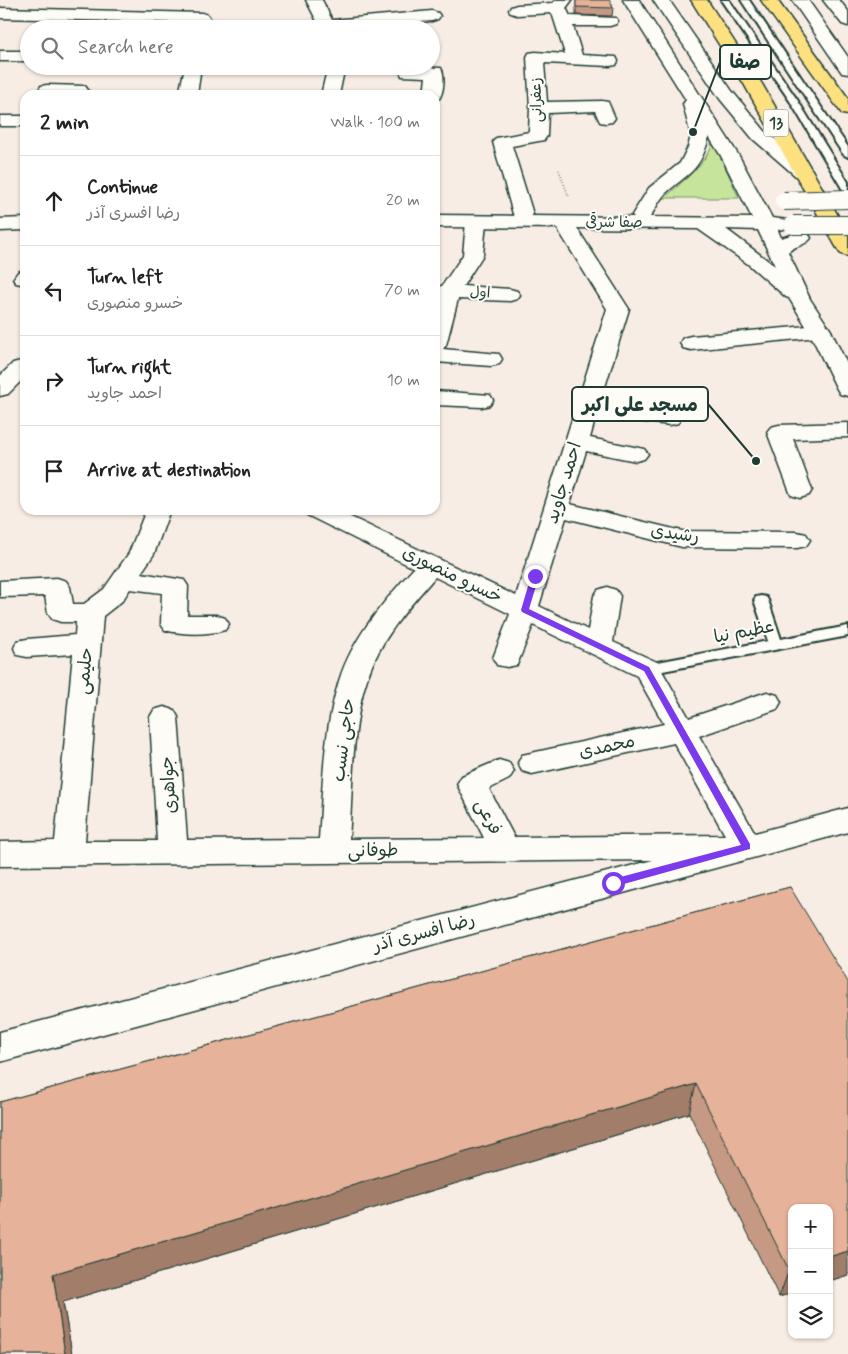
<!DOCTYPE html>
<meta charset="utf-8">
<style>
body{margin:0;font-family:Mynerve,"Playpen Sans Arabic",sans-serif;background:#f2f2f2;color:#222}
.controls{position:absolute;right:15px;bottom:15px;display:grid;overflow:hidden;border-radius:10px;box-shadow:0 1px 4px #0004}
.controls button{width:45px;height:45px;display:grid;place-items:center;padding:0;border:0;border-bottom:1px solid #e0e0e0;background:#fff;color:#222;font:25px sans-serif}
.stop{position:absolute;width:15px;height:15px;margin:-11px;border:4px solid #7c3aed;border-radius:50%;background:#fff}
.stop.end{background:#7c3aed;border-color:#fff;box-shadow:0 1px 5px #0008}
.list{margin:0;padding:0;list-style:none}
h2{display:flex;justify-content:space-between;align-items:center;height:65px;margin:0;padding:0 20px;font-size:21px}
h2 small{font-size:16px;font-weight:400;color:#767676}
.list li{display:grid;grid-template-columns:32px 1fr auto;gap:15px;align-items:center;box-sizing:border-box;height:90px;padding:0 20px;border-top:1px solid #e0e0e0}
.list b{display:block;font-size:19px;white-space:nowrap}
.list p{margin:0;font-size:16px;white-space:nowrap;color:#767676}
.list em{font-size:16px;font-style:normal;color:#767676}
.icon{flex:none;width:28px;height:28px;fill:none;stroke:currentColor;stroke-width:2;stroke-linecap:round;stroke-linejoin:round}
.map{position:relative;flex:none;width:848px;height:1354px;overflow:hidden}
.search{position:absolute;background:#fff;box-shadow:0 1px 4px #0004;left:20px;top:20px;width:420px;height:55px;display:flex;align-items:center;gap:12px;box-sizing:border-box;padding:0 18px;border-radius:28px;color:#767676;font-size:19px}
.panel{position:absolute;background:#fff;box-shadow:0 1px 4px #0004;left:20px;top:90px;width:420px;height:425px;border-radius:15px}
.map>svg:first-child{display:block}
</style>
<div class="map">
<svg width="848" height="1354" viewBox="0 0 848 1354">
<rect width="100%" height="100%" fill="#f8ede4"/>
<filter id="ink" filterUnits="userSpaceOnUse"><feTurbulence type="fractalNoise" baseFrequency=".02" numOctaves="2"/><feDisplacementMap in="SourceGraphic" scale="10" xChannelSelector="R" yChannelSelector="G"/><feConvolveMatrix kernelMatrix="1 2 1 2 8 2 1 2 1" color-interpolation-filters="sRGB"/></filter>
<g filter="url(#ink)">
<path fill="#c7e49b" stroke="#739068" d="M711,135L739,198H664C678,186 701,168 709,151C712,147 711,141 711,135Z"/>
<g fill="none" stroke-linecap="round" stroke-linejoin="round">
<defs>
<path id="lane" d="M721,0H729L798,101L848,182V193L843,190L790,101Z
M741,0H749L848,147V157L843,154Z
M761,596L766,597L768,600L781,639L848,626V636L647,674L642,672L640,669L642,666L647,664L768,641L754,600L756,597Z"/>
<path id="street" d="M306,0H322L332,20L432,11L438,13L440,16L438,19L432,21L321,29Z
M556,0H572L566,8L570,16L616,18L618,21L616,24L610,26H573L582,55L616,57L618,61L616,65L610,66L544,63L547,102L602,101L608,102L615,118L612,122L606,123L600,122L595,111L548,113L547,136L544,140L512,146L533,214L530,218L523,220L516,218L513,214L493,142L496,138L529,132L530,108L527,57L529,53L535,52L565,54L552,13L517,15L511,13L509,10L511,7L517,5L553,3Z
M0,8L202,13L208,15L210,18L208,21L202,23L0,18Z
M0,51H29V61H0Z
M185,66H201L197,95H179Z
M328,66H345L339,95H321Z
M408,67L441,68C445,75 444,92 439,99L435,100V95H424L426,77L402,76L400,72L402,68Z
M47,85L85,86L88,90L85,94L80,95H36L41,86Z
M0,116H25V126H0Z
M476,216L483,218L486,222L483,255L463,286L510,289L517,291L520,295L517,299L510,301L458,299L446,345L443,349L499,354L502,359L499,364L491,366L435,362L437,299H435V287L442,286L463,255L466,222L469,218Z
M564,217L571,219L629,309L600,403L670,411L678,413L681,418L678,423L670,425L596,416L590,438L644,449L648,454L644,459L636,461L586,451L570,504L682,531L797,532L806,534L810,540L806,546L797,548L682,547L566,518L539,606L588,630L594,596L598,590L607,587L616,590L620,596L613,642L657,662L689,718L767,692L777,695L781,702L777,709L699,736L755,833L848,808V832L0,1062V1032L653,860L0,866V842L55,841L73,654L27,657L17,655L14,648L17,641L27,639L75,635L76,622H61L52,619L48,613L45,596L0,597V581L57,578L66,581L70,587L73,604H84L104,589L129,553L146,510H170L154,554L141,573L184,580L188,586L187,615H216L225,618L229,624L225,630C207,635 183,635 165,630L161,624L162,593L130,589L122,601L103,616L85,841H157L150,717L154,710L164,707L174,710L178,717L187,840L319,839C323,786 323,731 339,681C352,638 385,600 414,568L307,515L304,510H336L516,596L607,309L554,223L557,219ZM435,577L510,614L493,658L497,665L507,667L517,665L533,625L637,676L664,724L522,755L518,763L522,771L532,774L674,743L725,835L514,837L489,789L509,779L514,771L509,763L499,760L462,776L457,784L484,838L349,839C353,789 351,725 367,679C380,639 408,608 435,577Z
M25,270V285L16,283L13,279L18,272Z
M820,325L828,326L831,331L828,336L691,350L683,348L680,343L683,338L691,336Z
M21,361L25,362V377L8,394L0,396V376L13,363Z
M435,391L490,395L493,400L490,405L482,407L435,405Z
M848,423V437L793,439L812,490L809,495L800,498L791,495L767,432L771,427L779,425Z"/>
<path id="secondary" d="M623,0H639L739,156L772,218L788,220L791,224L788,228L778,230L781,238L801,232L808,234L811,238C806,246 795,245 788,252L810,299L831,331L848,366V396L840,394L837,389L809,331L789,298L786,297L748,264L698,229L435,227V215L634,217L632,215L649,188L680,163L688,147L691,136L683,104L686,100ZM709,137L721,156L752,218L650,217C655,210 659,200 665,194C689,172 700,172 709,137ZM726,229L758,230L775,266Z
M653,0H669L732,91L765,131L812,170L814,174L812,178L805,180L798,178L753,139L720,99Z
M792,0H808L848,57V74L842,73Z
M823,0H839L848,11V26L842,24Z
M25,218V230L0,231V219Z"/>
<path id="highway" d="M691,0H707L762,84L848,233V256L841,254L838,250L744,84Z
M761,0H777L848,98V115L842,114Z"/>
</defs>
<use href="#lane" stroke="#1f3d34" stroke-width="4"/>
<use href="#street" stroke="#1f3d34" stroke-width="3"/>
<use href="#secondary" stroke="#1f3d34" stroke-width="3"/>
<use href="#highway" stroke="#1f3d34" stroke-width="3"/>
<path stroke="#1f3d34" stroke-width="2" stroke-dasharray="0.5 2.5" stroke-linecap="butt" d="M559,170L569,197"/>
<use href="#lane" fill="#fdfcf7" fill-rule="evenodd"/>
<use href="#street" fill="#fdfcf7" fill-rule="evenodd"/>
<use href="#secondary" fill="#fdfcf7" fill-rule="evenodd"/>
<use href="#highway" fill="#fde080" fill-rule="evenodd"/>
<defs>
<path id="secondary-bridge" d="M784,201L848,199
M793,225H848"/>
</defs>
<use href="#secondary-bridge" stroke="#1f3d34" stroke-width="20" stroke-linecap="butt"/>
<use href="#secondary-bridge" stroke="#fdfcf7" stroke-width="18"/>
</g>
<path fill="#c69984" stroke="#1f3d34" d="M576,0H610L613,8L612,16L576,15Z
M790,887L848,1275L829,1281V1208H792V1293L779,1297L689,1113L63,1302L72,1354H0V1102Z"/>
<path fill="#a17d6b" stroke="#1f3d34" d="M696,1084L689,1113L63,1302L72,1354H65L53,1274Z
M848,1251V1275L829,1281V1257Z
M792,1269V1293L779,1297L789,1270Z"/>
<path fill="#e6b299" stroke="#1f3d34" d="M576,0H610L613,8L576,7Z
M790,887L848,982V1251L829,1257V1208H792V1269L789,1270L696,1084L53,1274L65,1354H0V1102Z"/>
</g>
<path fill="#7c3aed" d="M535,574L539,576L529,609L649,667L750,844V849L613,887L609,885V880L613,879L741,845L644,671L522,612L521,610L531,576Z"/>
<g text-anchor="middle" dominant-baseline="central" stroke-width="4" stroke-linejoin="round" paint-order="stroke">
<g font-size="15" fill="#1f3d34" stroke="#fdfcf7">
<text transform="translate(537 100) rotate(-92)">زعفرانی</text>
<text x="614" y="223">صفا شرقی</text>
<text transform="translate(480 293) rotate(3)">اول</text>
</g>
<rect fill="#fdfcf7" stroke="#62766e" stroke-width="1" x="763.5" y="109.5" width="25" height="27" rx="4"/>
<g font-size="16" font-weight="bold" fill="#1f3d34">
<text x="776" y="123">13</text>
</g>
<g font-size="18" fill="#1f3d34" stroke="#fdfcf7">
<text transform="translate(564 483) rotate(-73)">احمد جاوید</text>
<text transform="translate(675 534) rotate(8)">رشیدی</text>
<text transform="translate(452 575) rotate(26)">خسرو منصوری</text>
<text transform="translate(744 632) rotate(-11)">عظیم نیا</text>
<text transform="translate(85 671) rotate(-85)">حلیمی</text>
<text transform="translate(344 740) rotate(-83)">حاجی نسب</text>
<text transform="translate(607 747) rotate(-12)">محمدی</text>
<text transform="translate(169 785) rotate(-94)">جواهری</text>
<text transform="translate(488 817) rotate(63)">فرعی</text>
<text transform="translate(373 851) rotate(-1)">طوفانی</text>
<text transform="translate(424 933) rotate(-15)">رضا افسری آذر</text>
</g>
</g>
<path fill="none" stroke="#1f3d34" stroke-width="2" d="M693 132L720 62M756 461L708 404"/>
<g fill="#1f3d34" stroke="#fdfcf7" stroke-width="2">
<circle cx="693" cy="132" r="5"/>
<circle cx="756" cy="461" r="5"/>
</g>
<g fill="#fdfcf7" stroke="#1f3d34" stroke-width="2">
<rect x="720" y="45" width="51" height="34" rx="5"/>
<rect x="572" y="387" width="136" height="34" rx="5"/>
</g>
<g font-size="19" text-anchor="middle" font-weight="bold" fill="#1f3d34">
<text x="745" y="68">صفا</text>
<text x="640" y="411">مسجد علی اکبر</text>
</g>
</svg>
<div class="controls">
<button>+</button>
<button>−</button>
<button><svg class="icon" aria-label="layers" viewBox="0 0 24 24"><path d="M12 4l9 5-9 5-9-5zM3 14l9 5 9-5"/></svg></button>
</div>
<div class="stop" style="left:613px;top:883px"></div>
<div class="stop end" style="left:535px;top:576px"></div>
<div class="search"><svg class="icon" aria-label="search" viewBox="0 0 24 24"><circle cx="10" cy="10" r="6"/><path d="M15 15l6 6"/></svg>Search here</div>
<section class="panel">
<h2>2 min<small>Walk · 100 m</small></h2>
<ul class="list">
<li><svg class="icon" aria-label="ahead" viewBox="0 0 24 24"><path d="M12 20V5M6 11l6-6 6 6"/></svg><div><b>Continue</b><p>رضا افسری آذر</p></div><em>20 m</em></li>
<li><svg class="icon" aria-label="left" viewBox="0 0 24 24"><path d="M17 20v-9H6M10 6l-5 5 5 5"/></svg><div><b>Turn left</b><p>خسرو منصوری</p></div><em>70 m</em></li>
<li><svg class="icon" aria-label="right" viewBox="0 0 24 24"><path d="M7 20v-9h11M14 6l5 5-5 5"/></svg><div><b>Turn right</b><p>احمد جاوید</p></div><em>10 m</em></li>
<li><svg class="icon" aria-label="arrive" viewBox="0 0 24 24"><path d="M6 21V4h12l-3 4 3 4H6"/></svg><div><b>Arrive at destination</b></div></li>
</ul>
</section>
</div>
